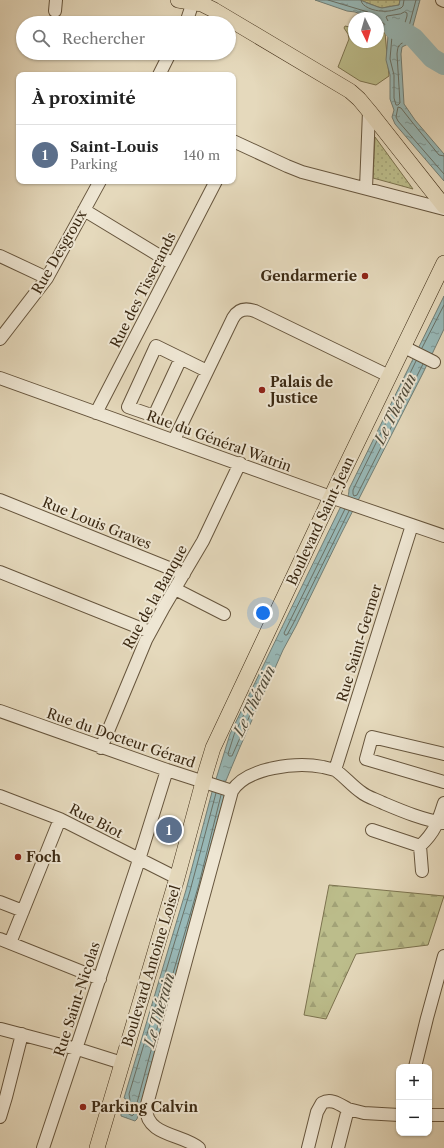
<!DOCTYPE html>
<html lang="fr">
<meta charset="utf-8">
<style>
body{margin:0;font-family:"Libre Caslon Text",serif;background:#f2f2f2;color:#222}
.controls{position:absolute;right:12px;bottom:12px;display:grid;overflow:hidden;border-radius:8px;box-shadow:0 1px 3px #0004}
.controls button{width:36px;height:36px;display:grid;place-items:center;padding:0;border:0;border-bottom:1px solid #e0e0e0;background:#fff;color:#222;font:20px sans-serif}
.compass{position:absolute;left:348px;top:12px;width:36px;height:36px;border-radius:50%;background:#fff;box-shadow:0 1px 3px #0004;rotate:175deg}
.you{position:absolute;left:263px;top:613px;width:14px;height:14px;margin:-10px;border:3px solid #fff;border-radius:50%;background:#1a73e8;box-shadow:0 0 0 6px #1a73e833}
.badge{display:grid;place-items:center;width:26px;height:26px;border-radius:50%;background:#2563eb;color:#fff;font-size:13px;font-weight:700}
.pin{position:absolute;translate:-50% -50%;border:2px solid #fff;box-shadow:0 1px 4px #0006}
.list{margin:0;padding:0;list-style:none}
h2{display:flex;justify-content:space-between;align-items:center;height:52px;margin:0;padding:0 16px;font-size:17px}
h2 small{font-size:13px;font-weight:400;color:#767676}
.list li{display:grid;grid-template-columns:26px 1fr auto;gap:12px;align-items:center;box-sizing:border-box;height:60px;padding:0 16px;border-top:1px solid #e0e0e0}
.list b{display:block;font-size:15px;white-space:nowrap}
.list p{margin:0;font-size:13px;white-space:nowrap;color:#767676}
.list em{font-size:13px;font-style:normal;color:#767676}
.icon{flex:none;width:22px;height:22px;fill:none;stroke:currentColor;stroke-width:2;stroke-linecap:round;stroke-linejoin:round}
.map{position:relative;flex:none;width:444px;height:1148px;overflow:hidden}
.search{position:absolute;background:#fff;box-shadow:0 1px 3px #0004;left:16px;top:16px;width:220px;height:44px;display:flex;align-items:center;gap:10px;box-sizing:border-box;padding:0 14px;border-radius:22px;color:#767676;font-size:15px}
.panel{position:absolute;background:#fff;box-shadow:0 1px 3px #0004;left:16px;top:72px;width:220px;height:112px;border-radius:8px}
.map>svg:first-child{display:block}
</style>
<div class="map">
<svg width="444" height="1148" viewBox="0 0 444 1148">
<defs>
<pattern id="forest-firs" width="22" height="20" patternUnits="userSpaceOnUse"><rect width="22" height="20" fill="#bcbd8b"/><path d="M5 1l3.5 6h-7zM16 11l3.5 6h-7z" fill="#a2a277"/></pattern>
<pattern id="park-dots" width="8" height="8" patternUnits="userSpaceOnUse"><rect width="8" height="8" fill="#bcbd8b"/><path d="M2 2h.1M6 6h.1" fill="none" stroke="#a2a277" stroke-width="1.8" stroke-linecap="round"/></pattern>
<pattern id="water-ripples" width="26" height="14" patternUnits="userSpaceOnUse"><rect width="26" height="14" fill="#98b9b8"/><path d="M2 4q2-2 4 0t4 0M15 11q2-2 4 0t4 0" fill="none" stroke="#7d9694"/></pattern>
</defs>
<rect width="100%" height="100%" fill="#e5d9bc"/>
<filter id="stains"><feTurbulence type="fractalNoise" baseFrequency=".005" numOctaves="4"/><feColorMatrix values="0 0 0 0 .2 0 0 0 0 .09 0 0 0 0 .02 0 0 0 .5 -.17"/></filter>
<radialGradient id="worn" r=".72"><stop offset=".6" stop-color="#630" stop-opacity="0"/><stop offset="1" stop-color="#630" stop-opacity=".3"/></radialGradient>
<path fill="url(#forest-firs)" stroke="#7c734f" d="M329,885L444,896L428,945L356,954L326,1019L304,1015Z"/>
<path fill="url(#park-dots)" stroke="#7c734f" d="M360,0H400L399,5L382,8L378,7Z
M375,137L413,189L373,178Z"/>
<path fill="#bcbd8b" stroke="#7c734f" d="M345,26L354,28V42H378V32L385,33L389,76L376,85L360,81L338,67L349,39L348,34L344,28Z"/>
<path fill="url(#water-ripples)" stroke="#737f76" d="M315,0H360L378,7L382,8L399,5L400,0H420L408,44L402,47L401,54L404,104L415,120L444,154V181L395,124L392,117L394,110L390,99V75L386,60L388,36H387L386,31C381,27 378,25 378,18H372L355,12L347,11Z
M444,296V329L423,373L341,534L296,626L283,650L240,747L225,783L224,797L137,1119L135,1121L121,1116V1113L126,1099L124,1098L186,890L212,792L230,734L340,508C346,503 349,497 349,489Z"/>
<g fill="none" stroke-linecap="round" stroke-linejoin="round">
<path stroke="#6a7166" stroke-width="1" d="M328,0L368,12L371,15V18
M361,0C361,7 375,11 381,11C388,12 395,10 401,8L403,6L404,0
M405,12L407,13V16L401,36L398,38L394,26L388,21L386,17L387,16L400,14Z
M378,21L382,22L389,28L392,36L390,59L394,75V98L396,105H398L400,103L397,54C398,45 398,46 405,41L416,0
M444,156L439,155L412,122L401,108L398,107L396,117L398,121L444,174
M422,348L444,305
M416,361L353,490V494L354,496L357,495L423,364
M345,509L284,633L285,635H287L293,624L349,511
M265,672H267L268,674L232,756H229L228,754L234,735Z
M216,793L190,891L129,1094L130,1100L126,1112L132,1116L134,1114L156,1032L199,884L221,795"/>
<path stroke="#98b9b8" stroke-width="20" d="M394,29L406,33L414,38L432,58L444,65"/>
<path stroke="#c3b69a" stroke-width="12" stroke-dasharray="12 6" stroke-linecap="butt" d="M55,23V11"/>
<defs>
<path id="minor" d="M442,0L444,1
M55,11L56,0
M186,23L193,2
M159,75L170,53
M233,141L287,166L302,172L444,209
M366,188L369,111
M84,210L173,264
M0,256L47,278
M0,339L47,278L100,181
M404,347L434,362
M181,358L154,416L128,407L156,346L207,371
M0,378L339,500L444,536
M96,413L216,181
M174,440L233,318C238,309 246,308 255,311L389,376
M0,500L184,574
M0,572L150,632
M175,589L224,614
M0,711L167,770L232,791
M101,748L146,640L164,607L203,541L240,463
M444,754L372,737L366,759L444,782
M335,770L412,525
M0,796L60,819L177,878
M372,830L420,846C435,832 438,822 444,803
M420,846L422,871
M0,902L23,911
M0,939L100,979
M10,943L60,819
M1,1029L84,1051L122,1063
M415,1067L427,1018L444,956
M429,1115H444
M0,1117L6,1097L22,1034
M43,1148L137,866L167,770
M199,1148C183,1134 146,1136 146,1108L232,791C247,767 297,762 323,767C327,768 331,769 335,770C342,774 353,787 361,792C367,797 375,799 383,803C402,811 423,820 444,823
M308,1148L317,1112L322,1103C331,1098 339,1104 348,1109
M338,1148L348,1109L364,1113L399,1115"/>
<path id="major" d="M178,0L202,4L214,10L350,91L359,99L369,111L444,206
M97,1148L177,878L206,771L213,748L341,476L444,263"/>
</defs>
<use href="#minor" stroke="#66553d" stroke-width="14"/>
<use href="#major" stroke="#3b2913" stroke-width="16"/>
<use href="#minor" stroke="#eee6d3" stroke-width="12"/>
<use href="#major" stroke="#e5d9bc" stroke-width="15"/>
</g>
<g fill="#8f2418" stroke="#eee6d3" stroke-width="1.5">
<circle cx="365" cy="276" r="4"/>
<circle cx="262" cy="390" r="4"/>
<circle cx="18" cy="857" r="4"/>
<circle cx="83" cy="1107" r="4"/>
</g>
<g text-anchor="middle" dominant-baseline="central" stroke-width="4" stroke-linejoin="round" paint-order="stroke">
<g font-size="14" fill="#3b2913" stroke="#eee6d3">
<text transform="translate(59 252) rotate(-60)">Rue Desgroux</text>
<text transform="translate(143 290) rotate(-63)">Rue des Tisserands</text>
<text transform="translate(219 441) rotate(20)">Rue du Général Watrin</text>
<text transform="translate(320 521) rotate(-65)">Boulevard Saint-Jean</text>
<text transform="translate(97 523) rotate(22)">Rue Louis Graves</text>
<text transform="translate(155 597) rotate(-61)">Rue de la Banque</text>
<text transform="translate(359 643) rotate(-73)">Rue Saint-Germer</text>
<text transform="translate(121 738) rotate(19)">Rue du Docteur Gérard</text>
<text transform="translate(96 821) rotate(27)">Rue Biot</text>
<text transform="translate(151 966) rotate(-73)">Boulevard Antoine Loisel</text>
<text transform="translate(77 999) rotate(-72)">Rue Saint-Nicolas</text>
</g>
<g font-size="14" font-weight="bold" fill="#3b2913" stroke="#eee6d3" text-anchor="start">
<text x="357" y="276" text-anchor="end">Gendarmerie</text>
<text x="270" y="382">Palais de<tspan x="270" dy="16">Justice</tspan></text>
<text x="26" y="857">Foch</text>
<text x="91" y="1107">Parking Calvin</text>
</g>
<g font-size="15" font-style="italic" fill="#524d3c" stroke="#eee6d3">
<text transform="translate(395 409) rotate(-64)">Le Thérain</text>
<text transform="translate(254 701) rotate(-64)">Le Thérain</text>
<text transform="translate(159 1010) rotate(-74)">Le Thérain</text>
</g>
</g>
<rect width="100%" height="100%" filter="url(#stains)"/>
<rect width="100%" height="100%" fill="url(#worn)"/>
</svg>
<div class="controls">
<button>+</button>
<button>−</button>
</div>
<svg class="compass" viewBox="-18 -18 36 36"><path d="M0-13l5 13h-10z" fill="#e53935"/><path d="M0 13l5-13h-10z" fill="#767676"/></svg>
<div class="you"></div>
<div class="pin badge" style="left:169px;top:830px;background:#5c6f8a">1</div>
<div class="search"><svg class="icon" aria-label="search" viewBox="0 0 24 24"><circle cx="10" cy="10" r="6"/><path d="M15 15l6 6"/></svg>Rechercher</div>
<section class="panel">
<h2>À proximité<small></small></h2>
<ul class="list">
<li><span class="badge" style="background:#5c6f8a">1</span><div><b>Saint-Louis</b><p>Parking</p></div><em>140 m</em></li>
</ul>
</section>
</div>
